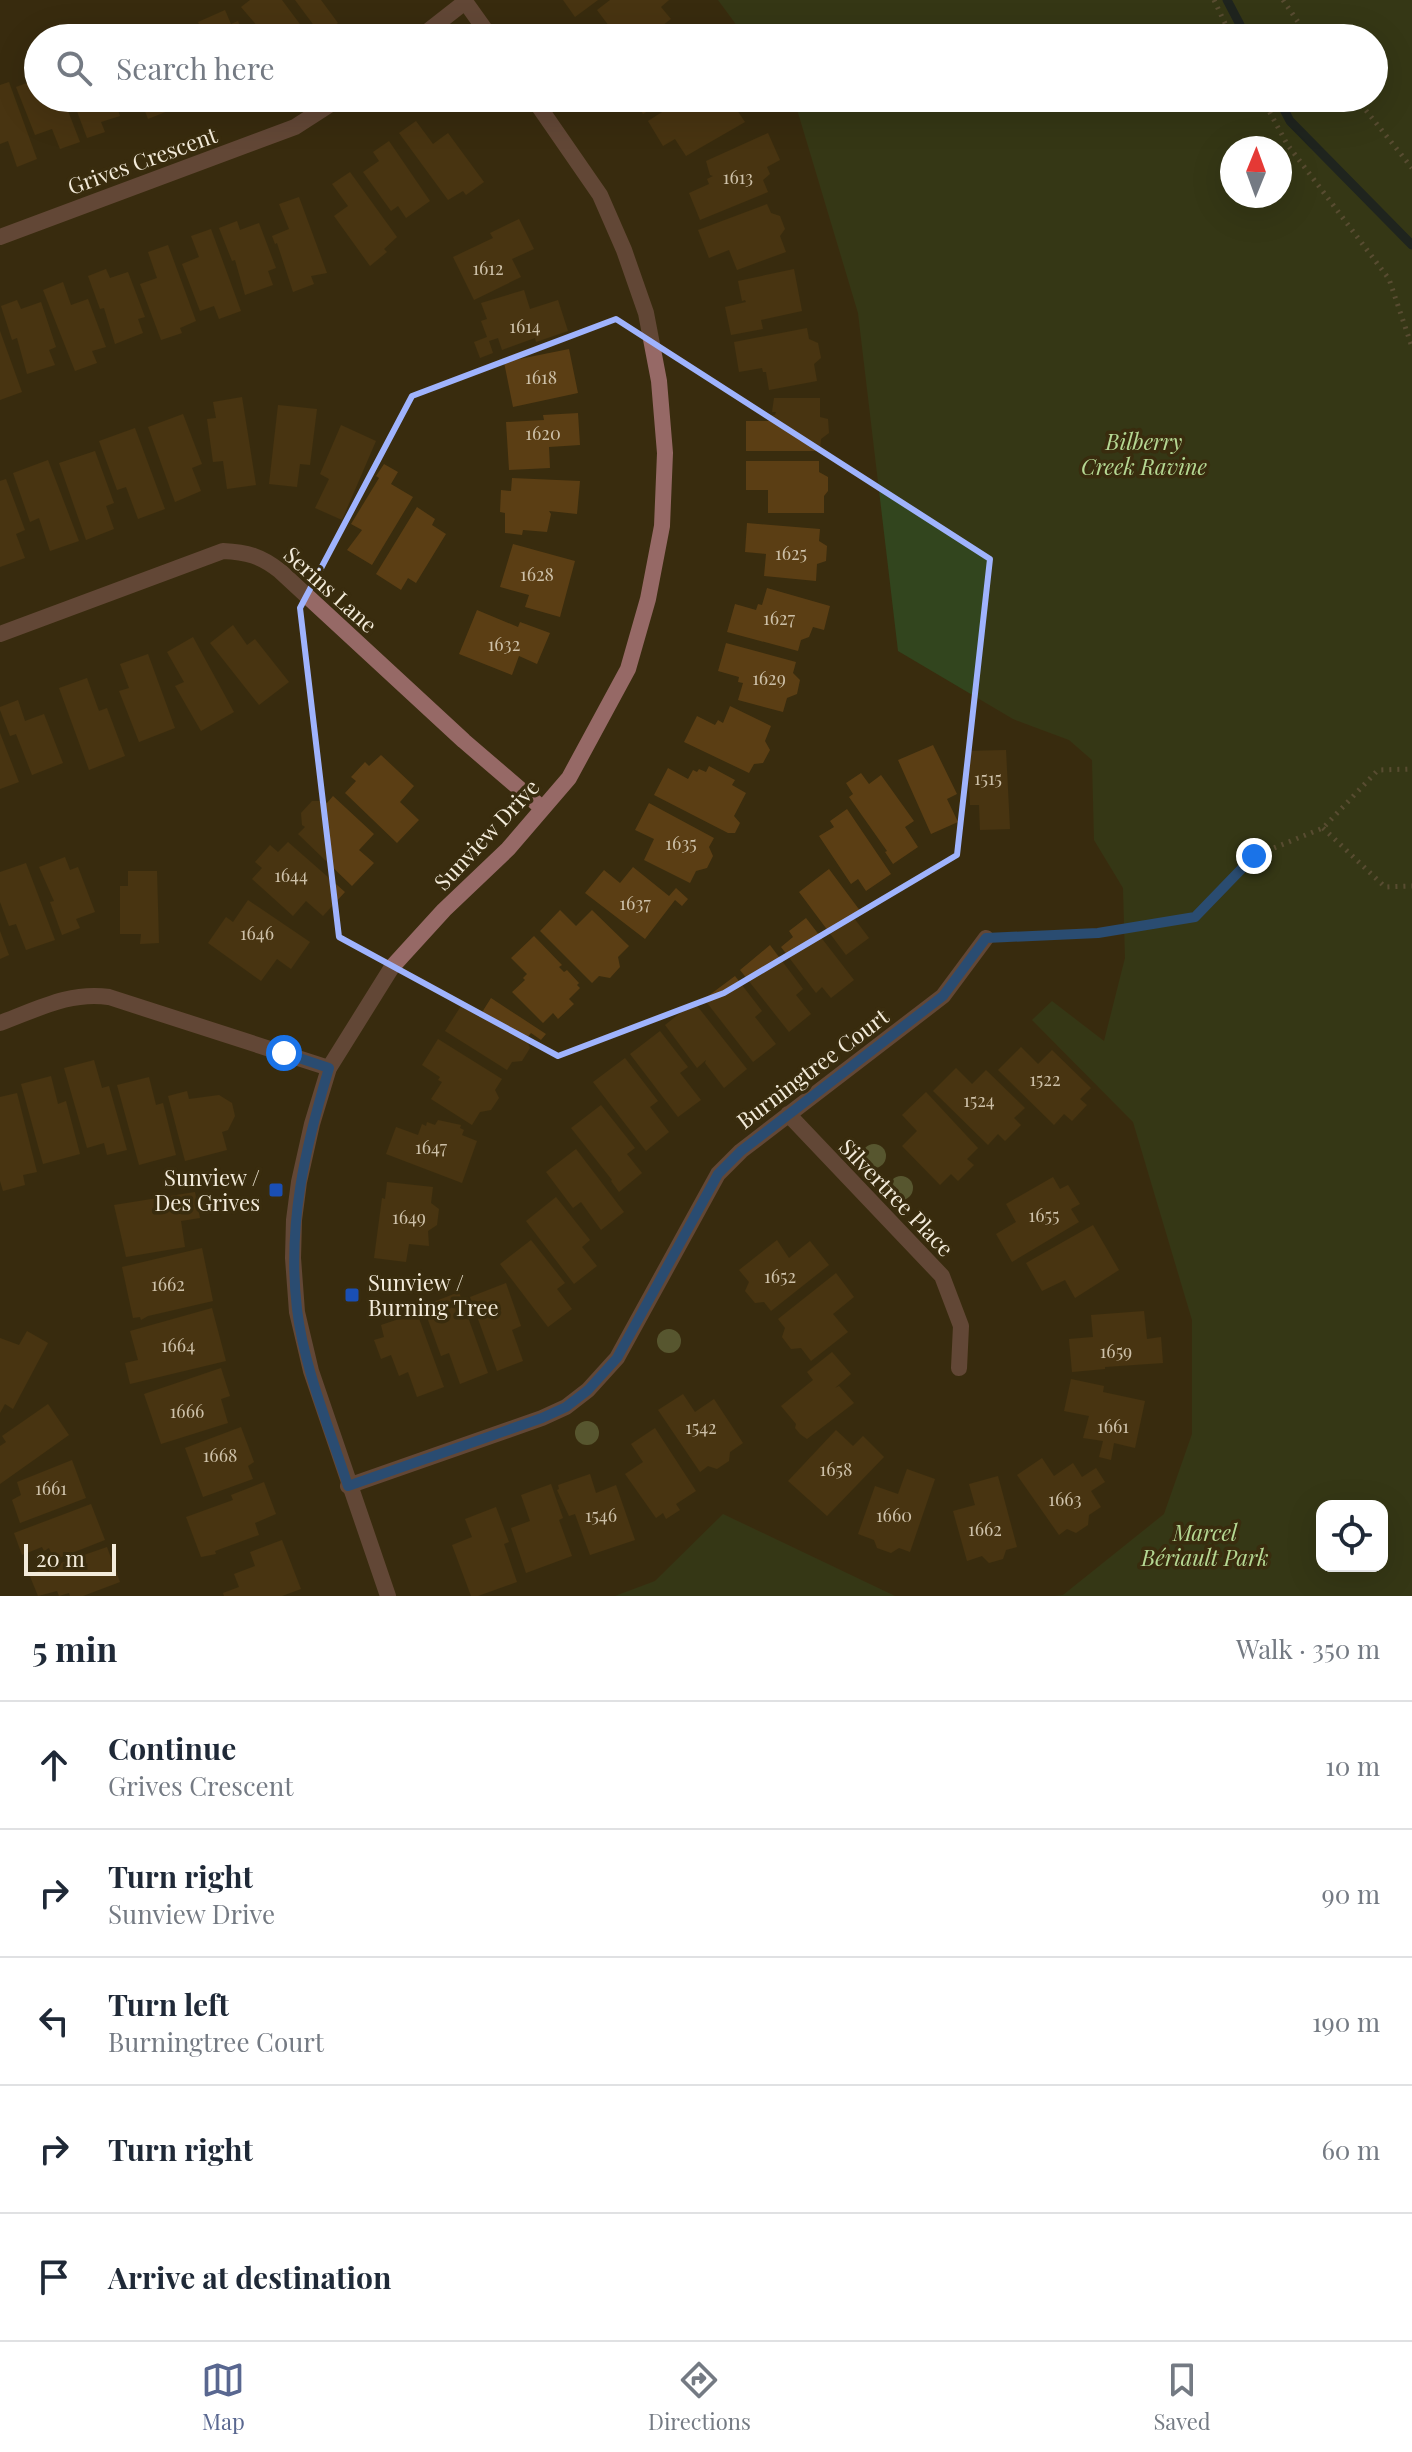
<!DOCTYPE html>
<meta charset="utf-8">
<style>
body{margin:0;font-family:"Playfair Display",serif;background:#f2f2f3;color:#1f2937}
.controls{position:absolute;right:24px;bottom:24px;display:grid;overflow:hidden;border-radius:16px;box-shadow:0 8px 32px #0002}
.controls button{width:72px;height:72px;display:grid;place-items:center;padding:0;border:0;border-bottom:2px solid #e0e1e3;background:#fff;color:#1f2937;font:40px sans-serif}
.compass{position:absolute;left:1220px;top:136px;width:72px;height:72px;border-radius:50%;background:#fff;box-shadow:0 8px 32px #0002;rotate:1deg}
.scale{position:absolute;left:24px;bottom:20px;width:92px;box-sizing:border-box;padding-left:8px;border:4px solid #f3ebda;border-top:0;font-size:22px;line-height:28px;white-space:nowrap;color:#f3ebda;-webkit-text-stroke:6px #392c0e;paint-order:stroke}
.stop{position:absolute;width:24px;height:24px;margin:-18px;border:6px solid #1a73e8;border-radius:50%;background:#fff}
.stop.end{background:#1a73e8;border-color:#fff;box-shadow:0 2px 8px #0008}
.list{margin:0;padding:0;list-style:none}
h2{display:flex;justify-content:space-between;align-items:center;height:104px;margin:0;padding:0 32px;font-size:34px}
h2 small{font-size:26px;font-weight:400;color:#747a83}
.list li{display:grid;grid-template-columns:52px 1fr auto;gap:24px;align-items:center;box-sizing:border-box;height:128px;padding:0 32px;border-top:2px solid #e0e1e3}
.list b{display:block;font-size:30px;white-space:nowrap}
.list p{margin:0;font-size:26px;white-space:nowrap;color:#747a83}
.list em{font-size:26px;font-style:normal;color:#747a83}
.icon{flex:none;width:44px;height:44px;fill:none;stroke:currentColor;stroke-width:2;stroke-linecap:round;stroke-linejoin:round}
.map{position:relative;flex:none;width:1412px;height:1596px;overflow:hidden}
.search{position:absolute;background:#fff;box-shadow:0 8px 32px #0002;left:24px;right:24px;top:24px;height:88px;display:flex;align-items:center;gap:20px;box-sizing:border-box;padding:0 28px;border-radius:44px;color:#747a83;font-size:30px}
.sheet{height:744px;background:#fff}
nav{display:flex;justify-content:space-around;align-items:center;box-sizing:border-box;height:112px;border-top:2px solid #e0e1e3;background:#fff;font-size:22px;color:#747a83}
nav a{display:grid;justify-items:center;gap:4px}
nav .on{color:#596790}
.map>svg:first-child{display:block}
</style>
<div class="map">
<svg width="1412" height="1596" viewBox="0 0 1412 1596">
<rect width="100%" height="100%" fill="#392c0e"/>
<path fill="#32451e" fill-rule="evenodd" d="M718,0H1412V1596H1054L1063,1595L1164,1514L1192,1434V1320L1133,1122L1032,1020L1052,1001L1104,1041L1125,958L1123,888L1094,840L1092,760L1069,740L1013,719L898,651L858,313L796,106L790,98H1374V38H746ZM1280,148V196H1232V148ZM1382,1506V1566H1322V1506Z
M723,1514L895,1596H615L655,1581Z"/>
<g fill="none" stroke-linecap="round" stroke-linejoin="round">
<path stroke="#001c32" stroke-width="9" d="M1227,0L1247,38
M1278,98L1290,121L1412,245"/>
</g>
<path fill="#5b3e14" d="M250,0H282L308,35L304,38H260L265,35L241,7Z
M295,0H321L338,23L321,35Z
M563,0H598L575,17Z
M610,0H669L661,7L671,19L646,38H593L609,26L597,10Z
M225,10L231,24L238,21L245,38H205L198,22Z
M179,26L184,38H148Z
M38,65V98H63L80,142L60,149L52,129L35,135L16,87L32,81L27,69Z
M9,82L37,159L17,167L8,141L0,144V85Z
M76,98H114L120,116L101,122L105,132L87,138L75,106L79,104Z
M140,98H163L168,111L148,119Z
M632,98H669L643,114Z
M684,98H729L745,122L686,156L675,139L663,146L648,121Z
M416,121L433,144L448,133L484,182L466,195L463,191L448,200L399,133Z
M768,133L780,160L767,167L770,174L763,180L768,192L700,220L689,193L709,184L707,179L713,176L710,175L706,161Z
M389,141L430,201L406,218L398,206L391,211L363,172L379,161L373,152Z
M350,172L397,237L384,249L387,252L370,266L334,216L348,206L332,184Z
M299,197L327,273L311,276L314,284L293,292L277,243L275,244L272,236L289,229L279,204Z
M767,204L771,213L780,216L785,229L780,236L786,252L737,270L729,250L709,258L698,230Z
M519,219L534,249L512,259L521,277L474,300L453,257L493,238L490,233Z
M237,221L240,230L259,223L276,268L268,271L273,285L245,295L235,260L232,261L219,228Z
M211,229L241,311L219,319L214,306L200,311L182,264L199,257L191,236Z
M168,245L196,321L180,328L182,333L161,340L140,284L157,278L148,252Z
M106,269L110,278L128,272L145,317L138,319L143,333L115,344L104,308L100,309L88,276Z
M794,269L802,311L761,320L763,329L731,335L725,307L746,302L745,300L742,301L738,281Z
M63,282L71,305L88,299L106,347L92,351L97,363L75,371L43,290Z
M524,290L530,309L558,300L568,331L536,342L535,338L502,350L498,338L489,341L493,353L480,358L474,342L487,337L481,321L487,319L481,303Z
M17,300L21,309L41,302L56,347L49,350L55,365L27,374L17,338L12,340L1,306Z
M807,328L809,339L818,343L821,358L814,364L817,381L769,390L766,372H763L762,368L739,372L734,342Z
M0,331L22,392L0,400Z
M569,349L578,393L513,407L504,362Z
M242,397L256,485L227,489L223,461L213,462L207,419L216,418L213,402Z
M774,398H820V417L828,419L829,433L821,439L820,451H746V421H770L769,415H775L776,412H772Z
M278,405L317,409L310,465L300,464L297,487L269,484Z
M578,413L580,445L549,447L550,468L509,470L506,422L544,420L543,415Z
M183,414L202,464L192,468L201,491L175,502L148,427Z
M341,425L376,441L342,520L315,508L329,479L320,474Z
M135,428L165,509L138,519L126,487L117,490L99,441Z
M95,451L114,503L106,506L114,529L86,540L59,463Z
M48,460L79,541L50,551L39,518L30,522L13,473Z
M746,461H819V472L828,477V491L824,496V513H768V490H746Z
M384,464L398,472L391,484L413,497L372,565L347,550L362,530L351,524L379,478L376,476Z
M512,478L580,481L577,514L549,511L551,514L547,532L523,530L522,535L505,533V513L500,512L501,490L511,491Z
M6,479L25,530L16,534L25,558L0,567V481Z
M417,507L435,519L432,525L446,534L416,583L408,578L401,590L376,574Z
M747,523L820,529L819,541L827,546L826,561L817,564L816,581L764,576L766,554L745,552Z
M513,544L575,561L560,617L525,607L529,595L500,587Z
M767,588L830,606L824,630L813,627L809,637L801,640L798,651L727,632L735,604L756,610L758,604L762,605Z
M477,610L518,627L520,622L550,633L537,664L519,656L512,675L459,654Z
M233,625L247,645L255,639L289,682L259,705L210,643Z
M193,637L234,712L201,731L175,686L184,682L167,652Z
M726,643L796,662L793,673L800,680L797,694L787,698L783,712L738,700L743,683L738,682L739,677L718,671Z
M148,654L175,728L139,742L119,691L129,688L120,664Z
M87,678L99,711L107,708L125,756L89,770L59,688Z
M18,700L25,721L44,714L63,763L32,775L16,734L10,736L0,710V707Z
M730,706L771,726L765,741L770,750L763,763L754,764L749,773L684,742L697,716L715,725L718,720L723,723Z
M0,733L19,782L0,789Z
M933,745L957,794L947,799L958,822L931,834L898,760Z
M1006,750L1010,829L980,830L979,805H970L967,751Z
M381,755L414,786L400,802L419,820L397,843L345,793L356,781L351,777L365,762L369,766Z
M709,766L735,780L732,785L746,793L734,816L740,823L735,833H728L654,795L668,768L688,779L693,770L697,772L699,769L706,772Z
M861,773L869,784L881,775L914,821L905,827L918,847L893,864L885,852L887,851L849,797L853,794L846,783Z
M333,796L374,834L359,850L374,863L352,886L298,834L305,827L302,825L301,813L312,801H324L327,803Z
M649,803L714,838L709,847L713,856L707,868L696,871L690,883L644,860L654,839L635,830Z
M847,809L891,874L866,891L858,879L851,884L819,836L834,827L830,821Z
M288,842L345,892L323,916L306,901L293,916L252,879L262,868L255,862L270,845L278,852Z
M65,857L70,870L78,867L95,912L76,919L80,928L62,935L50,902L54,901L39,867Z
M26,863L55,940L26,950L16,924L9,926L0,902V872Z
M633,867L669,896L676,888L688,899L682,906L675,900L645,939L585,893L604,870L620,883Z
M829,869L861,912L854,918L869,938L846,955L799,892Z
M128,871H157L159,943L140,944L141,934H120V886H128Z
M248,900L310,942L291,969L277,959L261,981L208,943L226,917L233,922Z
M560,910L576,926L592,910L629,946L618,957L620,967L610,978L599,976L592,983L540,931Z
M806,918L854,980L831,998L822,987L816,993L781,947L793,937L789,931Z
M0,931L9,955L0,959Z
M534,936L562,965L559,967L564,972L567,970L579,983L577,985L580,988L569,999L574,1004L558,1019L553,1013L543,1023L512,992L525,980L523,978L527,974L511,958Z
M770,945L803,989L796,995L811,1014L789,1032L740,970Z
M735,976L762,1011L755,1017L776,1044L753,1062L704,999Z
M491,998L546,1034L541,1040L531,1033L526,1039L530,1048L522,1061L512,1062L507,1070L445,1031L461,1006L479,1017Z
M694,1002L747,1069L724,1088L705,1063L706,1060L697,1068L665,1025Z
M660,1031L688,1067L680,1073L701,1100L678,1117L630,1054Z
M438,1039L502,1079L495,1090L499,1098L491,1110L480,1112L472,1125L431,1099L442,1082L438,1080L440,1077L422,1065Z
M1021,1047L1038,1064L1052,1050L1091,1088L1080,1099L1087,1105L1072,1121L1064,1114L1054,1125L998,1070Z
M625,1058L658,1101L650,1107L669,1132L646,1151L593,1082Z
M94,1060L102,1088L109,1086L127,1150L107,1155L104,1143L87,1148L64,1068Z
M956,1068L972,1084L986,1070L1025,1108L1014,1118L1021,1125L1005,1141L998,1134L988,1145L933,1091Z
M51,1076L58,1104L66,1101L80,1154L43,1164L21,1084Z
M149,1077L156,1105L163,1103L176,1155L139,1165L117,1085Z
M187,1091L189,1099L219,1095L232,1103L235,1116L228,1130L222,1132L227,1150L185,1161L168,1096Z
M926,1092L978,1148L967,1159L974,1165L958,1181L951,1174L940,1185L902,1146L917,1131L902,1115Z
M17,1093L37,1172L23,1175L25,1185L3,1191L0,1181V1097Z
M601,1105L635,1148L627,1154L642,1173L619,1192L611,1181L612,1180L571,1128Z
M438,1120L461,1125L460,1128L464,1130L462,1135L477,1141L462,1183L386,1154L396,1127L418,1135L422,1124L426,1126L427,1122L435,1125Z
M576,1149L624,1212L601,1230L581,1202L573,1208L546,1172Z
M1053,1177L1060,1189L1068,1185L1080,1204L1071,1209L1079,1222L1012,1262L996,1234L1016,1222L1006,1204Z
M387,1182L433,1187L431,1203L439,1209L437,1225L428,1231L429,1246L409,1244L406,1262L374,1258L382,1198L385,1199Z
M195,1192L200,1218L181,1221L185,1247L126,1257L114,1205Z
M556,1197L590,1240L582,1247L597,1266L574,1284L526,1221Z
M1093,1225L1119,1270L1075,1298L1065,1280L1042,1291L1026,1263Z
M531,1240L565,1283L557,1289L572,1309L548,1327L500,1264Z
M777,1240L789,1258L810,1241L829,1265L771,1311L764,1302L755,1303L745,1291L749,1282L739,1270Z
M202,1248L213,1301L148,1316L141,1320L140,1317L133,1318L122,1267Z
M836,1273L854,1297L833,1314L848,1332L811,1361L801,1348L791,1349L782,1337L785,1328L778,1319Z
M506,1283L521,1326L512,1330L523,1361L497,1371L470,1297Z
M459,1292L488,1373L460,1384L449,1353L441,1356L423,1306Z
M212,1308L226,1361L130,1384L125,1363L138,1360L130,1331Z
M1144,1311L1147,1339L1161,1337L1163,1363L1105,1367V1369L1072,1372L1069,1339L1093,1337L1091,1315Z
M417,1313L444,1387L417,1397L408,1372L399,1376L391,1355L381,1359L374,1340L384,1337L381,1325Z
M27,1331L48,1343L13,1409L5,1404L0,1413V1338L19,1345Z
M832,1352L851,1374L835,1388L839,1386L854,1403L807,1439L800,1434L795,1428L796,1424L781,1406L813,1380L807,1372Z
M221,1368L230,1396L221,1399L228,1423L161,1444L144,1394Z
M1071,1379L1104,1386L1103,1392L1145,1401L1135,1448L1114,1443L1111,1460L1099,1457L1103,1441L1083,1438L1089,1416L1064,1411Z
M683,1394L695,1412L714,1399L743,1443L730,1452L729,1461L717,1469L708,1466L700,1472L658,1410Z
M48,1404L69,1435L0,1484V1446L6,1442L2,1436Z
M241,1427L254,1462L248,1466L253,1479L203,1497L185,1448Z
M655,1428L696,1491L676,1504L680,1510L666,1519L663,1513L656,1518L625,1474L643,1462L631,1444Z
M836,1430L853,1446L863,1436L884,1457L827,1516L788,1481Z
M1042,1458L1054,1476L1073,1463L1082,1477L1096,1468L1105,1482L1091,1491L1101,1507L1089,1515L1088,1525L1076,1533L1067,1529L1059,1535L1017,1475Z
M72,1460L86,1498L20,1523L12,1500L21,1495L17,1482Z
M907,1469L935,1479L910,1552L899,1548L891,1553L877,1548L874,1540L858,1534L875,1486L898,1494Z
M590,1474L596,1493L616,1485L635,1540L590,1555L575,1514L569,1516L557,1490L559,1489L558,1485Z
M998,1476L1017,1547L1006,1550L1003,1559L989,1563L982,1556L967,1561L953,1511L975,1505L969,1484Z
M264,1482L276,1514L255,1523L259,1535L215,1551L216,1554L201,1557L186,1517L233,1500L231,1495Z
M551,1484L563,1518L559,1520L572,1556L526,1573L511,1528L530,1521L521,1495Z
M91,1504L105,1540L54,1560L49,1548L44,1551L42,1547L22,1555L14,1533Z
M496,1507L509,1542L504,1544L517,1582L478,1596H471L452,1545L472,1537L465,1519Z
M282,1540L301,1589L282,1596H224L223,1593L239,1587L234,1574L255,1566L250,1552Z
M107,1547L120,1582L83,1596H70L69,1593L59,1596L57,1591L38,1596L29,1574Z"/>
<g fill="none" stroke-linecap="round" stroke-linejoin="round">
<path stroke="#7f745b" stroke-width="5" stroke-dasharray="2 6" stroke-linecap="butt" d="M1214,0L1232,38
M1283,0L1309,38
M1262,98L1287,144L1389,279L1412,347
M1356,98L1412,168
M1323,828L1385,887L1412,886
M1007,937L1098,933L1195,917L1254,856L1323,828L1378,770L1412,769"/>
<path stroke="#966966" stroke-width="16" d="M419,38L465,2
M0,237L295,127L340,98
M0,634L223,551C247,552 261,556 280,571L464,741L542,808
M0,1023C36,1010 70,991 109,997L329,1068
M788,1114L942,1276L961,1326L959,1368
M348,1486L542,1418L566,1407L588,1390L617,1358L718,1174L741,1151L943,996L986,938"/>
<path stroke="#966966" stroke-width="16" d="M464,0L491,38
M388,1596L311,1371L297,1312L293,1258L294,1220L299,1182L312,1124L329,1068L392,967L444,910L508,849L569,778L628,669L648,599L662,526L665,453L659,381L646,313L624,250L600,195L533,98"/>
</g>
<g fill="#7d8b57">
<circle cx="874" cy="1156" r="12"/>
<circle cx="901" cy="1188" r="12"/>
<circle cx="669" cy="1341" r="12"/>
<circle cx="587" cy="1433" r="12"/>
</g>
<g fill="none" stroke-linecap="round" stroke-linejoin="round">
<path stroke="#1a73e8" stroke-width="10" d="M284,1053L329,1068C305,1148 287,1225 297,1309C304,1369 330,1429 348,1486L542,1418L566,1407L588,1390L617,1358L718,1174L741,1151L943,996L986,938L1098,933L1195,917L1254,856"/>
</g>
<path d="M0 0H1412V1596H0ZM616,319L990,559L957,855L724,993L558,1056L339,937L300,608L412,396Z" fill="#392c0e" fill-opacity=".55" fill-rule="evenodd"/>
<path fill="none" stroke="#9fb3fd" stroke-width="6" stroke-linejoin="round" d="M616,319L990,559L957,855L724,993L558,1056L339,937L300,608L412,396Z"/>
<g fill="#1a4fb4" stroke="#392c0e" stroke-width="3">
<rect x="268" y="1182" width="16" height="16" rx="4"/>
<rect x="344" y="1287" width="16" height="16" rx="4"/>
</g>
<g text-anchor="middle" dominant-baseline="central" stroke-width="7" stroke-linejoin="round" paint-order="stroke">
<g font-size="18" fill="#cdc0a8">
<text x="738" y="177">1613</text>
<text x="488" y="268">1612</text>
<text x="525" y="326">1614</text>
<text x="541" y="377">1618</text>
<text x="543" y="433">1620</text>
<text x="791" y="553">1625</text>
<text x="537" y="574">1628</text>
<text x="779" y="618">1627</text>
<text x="504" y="644">1632</text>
<text x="769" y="678">1629</text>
<text x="988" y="778">1515</text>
<text x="681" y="843">1635</text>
<text x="291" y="875">1644</text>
<text x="635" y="903">1637</text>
<text x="257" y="933">1646</text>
<text x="1045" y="1079">1522</text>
<text x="979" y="1100">1524</text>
<text x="431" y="1147">1647</text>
<text x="1044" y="1215">1655</text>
<text x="409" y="1217">1649</text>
<text x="780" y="1276">1652</text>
<text x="168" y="1284">1662</text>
<text x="178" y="1345">1664</text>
<text x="1116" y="1351">1659</text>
<text x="187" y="1411">1666</text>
<text x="1113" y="1426">1661</text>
<text x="701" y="1427">1542</text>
<text x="220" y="1455">1668</text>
<text x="836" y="1469">1658</text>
<text x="51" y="1488">1661</text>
<text x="1065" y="1499">1663</text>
<text x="601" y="1515">1546</text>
<text x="894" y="1515">1660</text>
<text x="985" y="1529">1662</text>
</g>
<g font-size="22" fill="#f3ebda" stroke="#392c0e">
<text transform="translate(142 160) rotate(-20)">Grives Crescent</text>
<text transform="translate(331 589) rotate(42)">Serins Lane</text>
<text transform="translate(486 834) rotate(-47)">Sunview Drive</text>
<text transform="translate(812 1068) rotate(-37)">Burningtree Court</text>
<text transform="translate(897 1197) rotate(46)">Silvertree Place</text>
</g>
<g font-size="22" font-style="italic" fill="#b5d893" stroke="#392c0e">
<text x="1144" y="441">Bilberry<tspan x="1144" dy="25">Creek Ravine</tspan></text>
<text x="1205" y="1532">Marcel<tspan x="1205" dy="25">Bériault Park</tspan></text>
</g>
<g font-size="22" fill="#f3ebda" stroke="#392c0e" text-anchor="end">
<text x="260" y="1177">Sunview /<tspan x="260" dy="25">Des Grives</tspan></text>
<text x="368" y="1282" text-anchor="start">Sunview /<tspan x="368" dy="25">Burning Tree</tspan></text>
</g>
</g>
</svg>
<div class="controls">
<button><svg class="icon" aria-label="locate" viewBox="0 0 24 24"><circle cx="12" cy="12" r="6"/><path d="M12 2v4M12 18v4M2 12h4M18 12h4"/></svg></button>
</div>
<svg class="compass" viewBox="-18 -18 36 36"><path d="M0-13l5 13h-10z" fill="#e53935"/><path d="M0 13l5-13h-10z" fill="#747a83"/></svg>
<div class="scale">20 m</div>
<div class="stop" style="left:284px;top:1053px"></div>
<div class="stop end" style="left:1254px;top:856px"></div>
<div class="search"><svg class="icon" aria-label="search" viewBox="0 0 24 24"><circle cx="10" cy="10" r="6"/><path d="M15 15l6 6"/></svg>Search here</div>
</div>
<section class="sheet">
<h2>5 min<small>Walk · 350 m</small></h2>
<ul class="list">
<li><svg class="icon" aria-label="ahead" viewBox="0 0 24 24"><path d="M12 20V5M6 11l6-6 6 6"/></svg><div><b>Continue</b><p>Grives Crescent</p></div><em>10 m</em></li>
<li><svg class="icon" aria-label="right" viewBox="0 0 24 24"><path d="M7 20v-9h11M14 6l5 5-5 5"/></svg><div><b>Turn right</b><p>Sunview Drive</p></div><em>90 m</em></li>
<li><svg class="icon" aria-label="left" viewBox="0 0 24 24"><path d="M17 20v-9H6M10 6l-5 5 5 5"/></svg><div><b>Turn left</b><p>Burningtree Court</p></div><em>190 m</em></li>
<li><svg class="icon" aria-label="right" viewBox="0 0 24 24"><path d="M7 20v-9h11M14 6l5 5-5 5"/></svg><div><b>Turn right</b></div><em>60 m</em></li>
<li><svg class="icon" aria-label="arrive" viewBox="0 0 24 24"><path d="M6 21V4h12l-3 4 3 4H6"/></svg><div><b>Arrive at destination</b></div></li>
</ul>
</section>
<nav>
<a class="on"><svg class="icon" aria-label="map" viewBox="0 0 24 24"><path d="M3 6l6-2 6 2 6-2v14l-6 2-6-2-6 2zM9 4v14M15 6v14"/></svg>Map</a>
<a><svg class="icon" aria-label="directions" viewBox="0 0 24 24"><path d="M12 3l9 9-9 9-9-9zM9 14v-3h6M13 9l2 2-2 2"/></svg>Directions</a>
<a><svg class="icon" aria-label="saved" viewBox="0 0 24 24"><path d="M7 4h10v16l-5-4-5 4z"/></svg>Saved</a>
</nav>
